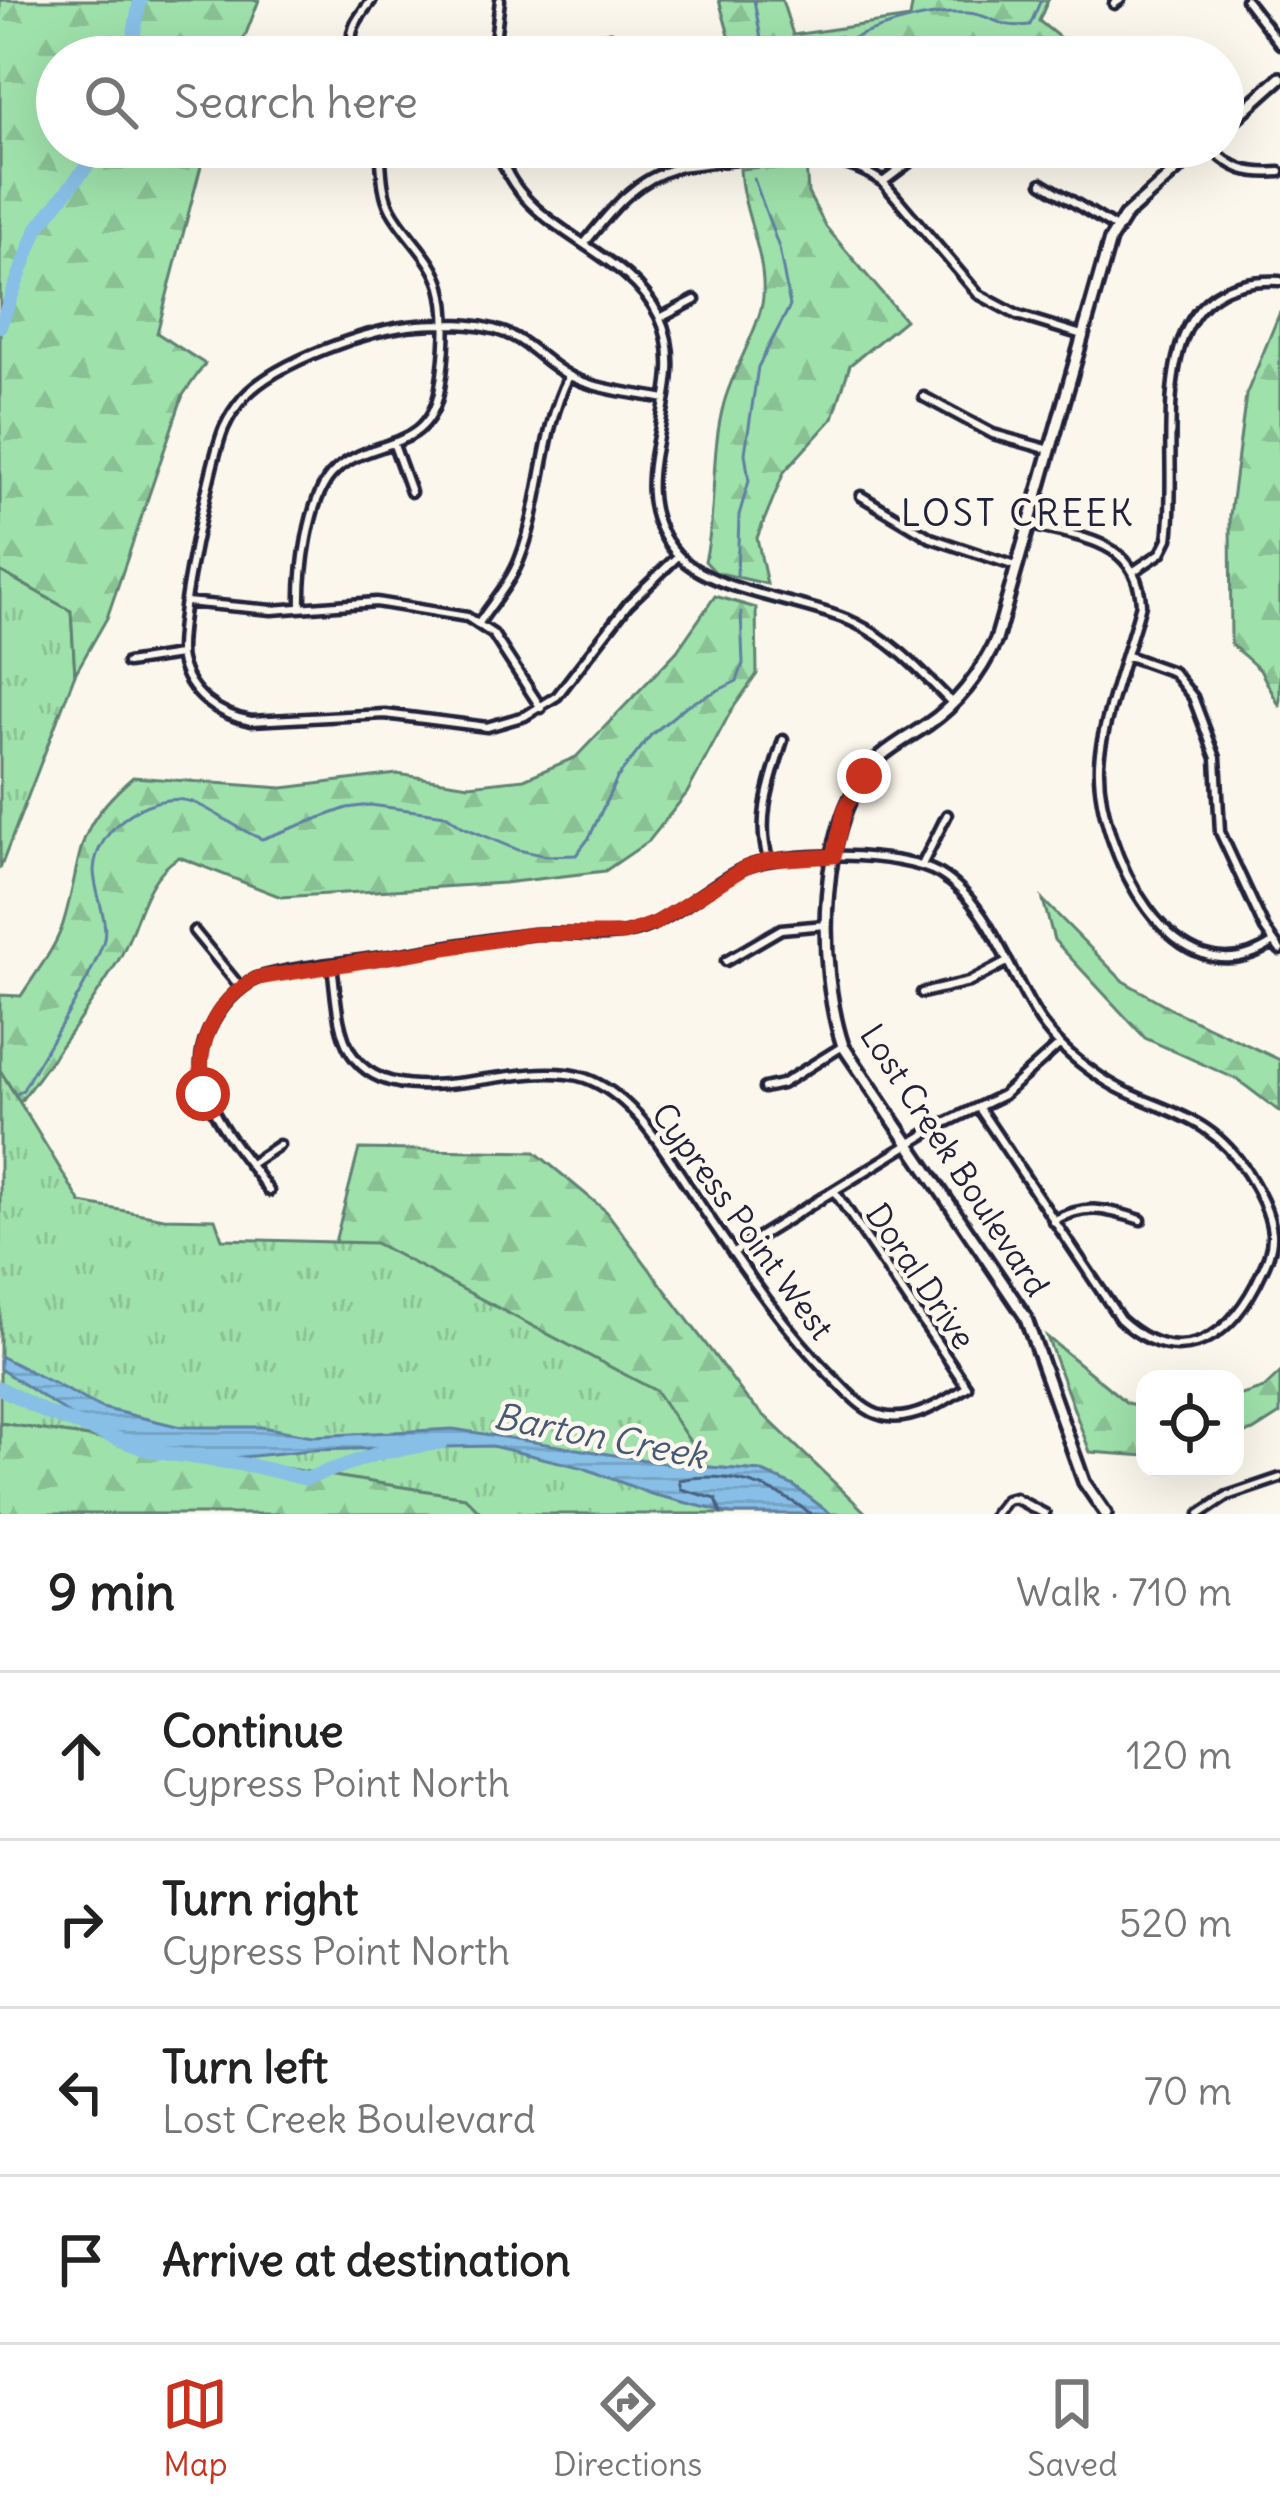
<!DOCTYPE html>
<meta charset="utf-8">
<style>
body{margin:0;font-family:Delius,sans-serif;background:#f6f6f6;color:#222}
.controls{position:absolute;right:36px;bottom:36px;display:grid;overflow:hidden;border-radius:24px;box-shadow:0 12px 48px #0002}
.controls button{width:108px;height:108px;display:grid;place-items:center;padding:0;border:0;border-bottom:3px solid #e0e0e0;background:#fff;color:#222;font:60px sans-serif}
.stop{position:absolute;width:36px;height:36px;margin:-27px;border:9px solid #c8321e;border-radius:50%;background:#fff}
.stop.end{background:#c8321e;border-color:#fff;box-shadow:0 3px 12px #0008}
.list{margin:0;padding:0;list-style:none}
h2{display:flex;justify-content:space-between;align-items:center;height:156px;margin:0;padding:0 48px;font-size:51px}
h2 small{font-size:39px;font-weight:400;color:#767676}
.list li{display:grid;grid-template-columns:78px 1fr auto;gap:36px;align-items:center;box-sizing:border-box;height:168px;padding:0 48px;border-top:3px solid #e0e0e0}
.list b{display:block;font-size:45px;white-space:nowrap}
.list p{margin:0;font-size:39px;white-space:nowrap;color:#767676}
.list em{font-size:39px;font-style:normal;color:#767676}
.icon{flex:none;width:66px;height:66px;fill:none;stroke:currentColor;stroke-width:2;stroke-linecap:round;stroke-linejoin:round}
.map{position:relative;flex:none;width:1280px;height:1514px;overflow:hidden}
.search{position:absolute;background:#fff;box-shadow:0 12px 48px #0002;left:36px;right:36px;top:36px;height:132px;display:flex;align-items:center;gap:30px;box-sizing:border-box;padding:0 42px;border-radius:66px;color:#767676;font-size:45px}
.sheet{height:828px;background:#fff}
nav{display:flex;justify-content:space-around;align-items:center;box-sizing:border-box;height:168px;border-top:3px solid #e0e0e0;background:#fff;font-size:33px;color:#767676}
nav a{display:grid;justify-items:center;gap:6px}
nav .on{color:#c8321e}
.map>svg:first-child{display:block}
</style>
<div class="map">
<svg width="1280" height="1514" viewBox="0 0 1280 1514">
<defs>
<pattern id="grass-tufts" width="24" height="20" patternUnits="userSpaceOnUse" patternTransform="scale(3)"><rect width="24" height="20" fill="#9fe1ab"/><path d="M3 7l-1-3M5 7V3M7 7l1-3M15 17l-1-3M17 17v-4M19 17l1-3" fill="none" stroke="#89c194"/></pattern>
<pattern id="forest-firs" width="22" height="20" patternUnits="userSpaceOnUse" patternTransform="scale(3)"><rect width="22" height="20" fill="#9fe1ab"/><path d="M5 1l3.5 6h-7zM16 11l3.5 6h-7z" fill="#89c194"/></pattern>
<pattern id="water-rules" width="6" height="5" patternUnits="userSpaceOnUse" patternTransform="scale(3)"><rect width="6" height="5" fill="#88bfe6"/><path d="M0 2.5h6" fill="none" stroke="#75a4c6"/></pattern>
</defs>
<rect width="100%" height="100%" fill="#fbf7ec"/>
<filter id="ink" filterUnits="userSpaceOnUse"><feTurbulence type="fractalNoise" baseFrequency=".00833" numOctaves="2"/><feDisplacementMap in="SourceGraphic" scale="24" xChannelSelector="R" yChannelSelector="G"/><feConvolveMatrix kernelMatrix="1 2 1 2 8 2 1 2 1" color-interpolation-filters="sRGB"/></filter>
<g filter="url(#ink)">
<path fill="url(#grass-tufts)" stroke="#608273" stroke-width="3" d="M0,571L71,611L75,674L0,869Z
M0,1070L81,1203L164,1218L215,1219L222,1239L335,1242L388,1221L734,1399L756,1499L771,1514H482L464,1497L0,1423Z"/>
<path fill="url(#forest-firs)" stroke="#608273" stroke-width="3" d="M0,0H259L237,57H57V147H206L157,333L205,364L183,395L107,618L75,674L71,611L0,571Z
M719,0H782L793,35L910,18L913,0H1048L1039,21L1084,57H735Z
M806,163L808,193L826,227L905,320L850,365L833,418L784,472L757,538L767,584L715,572L705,561C717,509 710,452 724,403C732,372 761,325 763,297C766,252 742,212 740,169Z
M1280,312V707L1260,670L1231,644L1230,515L1246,395Z
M715,596L756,608L757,674L731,711L687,793L649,841L605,871L504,883L281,897L179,857C142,879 139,926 118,961C88,1010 54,1056 20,1102L0,1070V995L21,996C35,974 55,949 63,924C85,851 70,832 133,777L283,788L397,774L469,785L524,779L576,757L677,651Z
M1043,900L1123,981L1179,1013L1280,1060V1112L1238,1080L1145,1038L1054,940Z
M359,1149L535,1152L606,1211L747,1399L867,1514H831L794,1486L760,1471L707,1467L656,1391L375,1243L335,1242Z
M1047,1337L1127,1403L1145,1407V1456L1090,1452Z
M1280,1373V1414L1253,1431L1235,1436V1397L1264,1388Z
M0,1423L465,1497L482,1514H0Z"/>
<path fill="url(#water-rules)" stroke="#5f80a2" stroke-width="3" d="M0,1356L102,1408L181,1427H261L313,1436L453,1429L670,1464L760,1471L794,1486L831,1514H731L651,1494L584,1468L492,1446L311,1450L233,1458L157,1452L82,1423L0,1369Z"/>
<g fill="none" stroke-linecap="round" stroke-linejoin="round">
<path stroke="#4b617f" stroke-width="3" d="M721,1514L716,1499L681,1489L679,1480C725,1470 775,1486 811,1514"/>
<path stroke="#5f80a2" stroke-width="3" d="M754,0L761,39L759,57
M816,57C849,35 927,10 968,13C994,15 995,29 1030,25L1041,0
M737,576L739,515L749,481L745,453L758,367L790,306L779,248L754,179
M17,1094L23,1090C48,1042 84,995 103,943C110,922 94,893 94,870C96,826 156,786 197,804C220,814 238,830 262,839L347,808L370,805L446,815L463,827L518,850L547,856L576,855L589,838L617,778L651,735L686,706L737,681L743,664L741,612"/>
<path stroke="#88bfe6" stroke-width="14" d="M130,57L140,0
M0,326L37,229L102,147
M0,1388L47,1413L150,1451L254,1466L306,1479L379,1453L442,1442"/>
<defs>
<path id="street" d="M1246,0L1280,44
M1114,4L1120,0
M354,57C347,30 355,21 372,0
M381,57L419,50L490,57
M493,57L500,0
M552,57L610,37
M498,147C516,231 625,245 659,316C697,394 612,481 677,554C711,593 804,599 855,623C895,642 922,673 953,704
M1210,147C1233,170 1248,174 1280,172
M883,182L923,152
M1042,183L1116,228
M584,244C612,209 634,180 679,167C749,160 822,140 883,182L978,294L1017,315L1082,335
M660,318L695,300
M924,397L993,434L1050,450
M665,399C634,393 595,390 568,375C549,365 534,348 516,338C487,322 450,323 418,325C371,328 276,362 244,397C237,405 228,419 224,428C211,458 174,632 181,660C189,694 218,715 251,721L385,714L487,727L525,716L557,696L628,604L678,556
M394,445L411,492
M861,496L931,538L1018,567
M1031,525C1081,538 1138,540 1141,604C1130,647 1101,723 1099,764C1096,846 1174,1010 1274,942
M1134,571L1161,553L1168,539C1181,450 1134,274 1280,281
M186,602L272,610L376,602L467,617L493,634L541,708
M301,607C300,573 308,501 331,475C367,435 429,457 440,388C445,359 449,315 441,287C433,258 405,236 391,210C381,192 382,167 380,147
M479,623C493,602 511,582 520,558C543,499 540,434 569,376
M1128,656L1173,672L1193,697L1216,758L1220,832L1265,929L1280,950
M127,663L179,655
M768,859C756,817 771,780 783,740
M922,865L947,815
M194,931L240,987
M726,961L781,929L825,925
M332,965C336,992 336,1029 351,1053C395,1122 518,1055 585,1078C605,1085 622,1099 637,1115C659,1139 676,1169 695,1197C738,1260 779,1323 833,1378C848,1392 862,1411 883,1416C911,1423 944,1402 967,1387L835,1192
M922,993L969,982L1007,962
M764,1088L782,1084L843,1046
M252,1163L279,1145
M269,1191C237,1143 181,1093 208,1032C219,1008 234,990 257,978C298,966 341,963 383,957C433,949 484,939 535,934C565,931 596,939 626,933C671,925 703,887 744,868C785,850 902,851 940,874C990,904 1009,975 1041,1022C1055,1042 1073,1058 1093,1072C1151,1115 1204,1104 1248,1174C1259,1192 1270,1212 1272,1233C1273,1252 1264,1267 1256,1284C1225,1343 1176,1370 1120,1319L979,1108
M1053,1221C1086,1203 1106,1209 1141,1220
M733,1253L937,1127L1003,1095L1059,1045
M995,1514L1006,1500L1015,1498L1045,1514
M1200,1514L1227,1496L1280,1478"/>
<path id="secondary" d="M1223,129L1280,78
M1106,1514L1084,1482L1025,1316L843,1046C817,968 815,815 881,756C895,744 912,735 927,725C959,703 980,675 996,640L1110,240L1125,216L1202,147"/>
</defs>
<use href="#street" stroke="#22223b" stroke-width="15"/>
<use href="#secondary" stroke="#22223b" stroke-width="18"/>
<use href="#street" stroke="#fbf7ec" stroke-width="6"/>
<use href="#secondary" stroke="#fbf7ec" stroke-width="9"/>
</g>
</g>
<g fill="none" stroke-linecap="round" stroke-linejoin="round" filter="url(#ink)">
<path stroke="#c8321e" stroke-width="15" d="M203,1094C194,1046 214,1001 257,978L533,934H623L656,923L744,868L768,860L834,856L845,808L864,776"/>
</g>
<g text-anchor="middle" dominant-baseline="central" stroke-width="9" stroke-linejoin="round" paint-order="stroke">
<g font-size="33" fill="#22223b" stroke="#fbf7ec">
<text transform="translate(955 1160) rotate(57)">Lost Creek Boulevard</text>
<text transform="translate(743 1221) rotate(54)">Cypress Point West</text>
<text transform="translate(921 1276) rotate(56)">Doral Drive</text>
</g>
<g font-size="36" letter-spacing="3" fill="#22223b" stroke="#fbf7ec">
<text x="1018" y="513">LOST CREEK</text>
</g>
<g font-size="36" font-style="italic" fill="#465977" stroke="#fbf7ec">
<text transform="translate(600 1436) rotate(11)">Barton Creek</text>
</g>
</g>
</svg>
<div class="controls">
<button><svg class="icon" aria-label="locate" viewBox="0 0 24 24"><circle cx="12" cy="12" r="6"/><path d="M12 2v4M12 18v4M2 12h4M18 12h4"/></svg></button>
</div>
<div class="stop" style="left:203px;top:1094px"></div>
<div class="stop end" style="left:864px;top:776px"></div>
<div class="search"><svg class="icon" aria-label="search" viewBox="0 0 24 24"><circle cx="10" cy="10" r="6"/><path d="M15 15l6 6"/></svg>Search here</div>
</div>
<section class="sheet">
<h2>9 min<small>Walk · 710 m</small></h2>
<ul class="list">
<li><svg class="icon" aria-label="ahead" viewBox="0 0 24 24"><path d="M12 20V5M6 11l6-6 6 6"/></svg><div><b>Continue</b><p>Cypress Point North</p></div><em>120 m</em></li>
<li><svg class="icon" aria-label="right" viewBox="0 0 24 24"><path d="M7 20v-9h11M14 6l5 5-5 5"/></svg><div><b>Turn right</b><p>Cypress Point North</p></div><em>520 m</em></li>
<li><svg class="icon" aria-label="left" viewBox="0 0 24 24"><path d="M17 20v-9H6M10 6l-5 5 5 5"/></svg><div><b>Turn left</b><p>Lost Creek Boulevard</p></div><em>70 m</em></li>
<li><svg class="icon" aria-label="arrive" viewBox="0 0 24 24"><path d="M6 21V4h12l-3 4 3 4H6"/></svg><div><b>Arrive at destination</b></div></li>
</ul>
</section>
<nav>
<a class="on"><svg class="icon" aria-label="map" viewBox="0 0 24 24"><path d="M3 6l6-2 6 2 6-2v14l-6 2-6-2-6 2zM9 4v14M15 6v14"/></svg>Map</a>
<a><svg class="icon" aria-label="directions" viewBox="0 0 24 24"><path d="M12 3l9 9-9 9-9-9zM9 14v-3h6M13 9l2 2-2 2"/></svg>Directions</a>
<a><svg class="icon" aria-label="saved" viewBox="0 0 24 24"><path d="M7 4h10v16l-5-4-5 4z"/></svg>Saved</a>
</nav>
